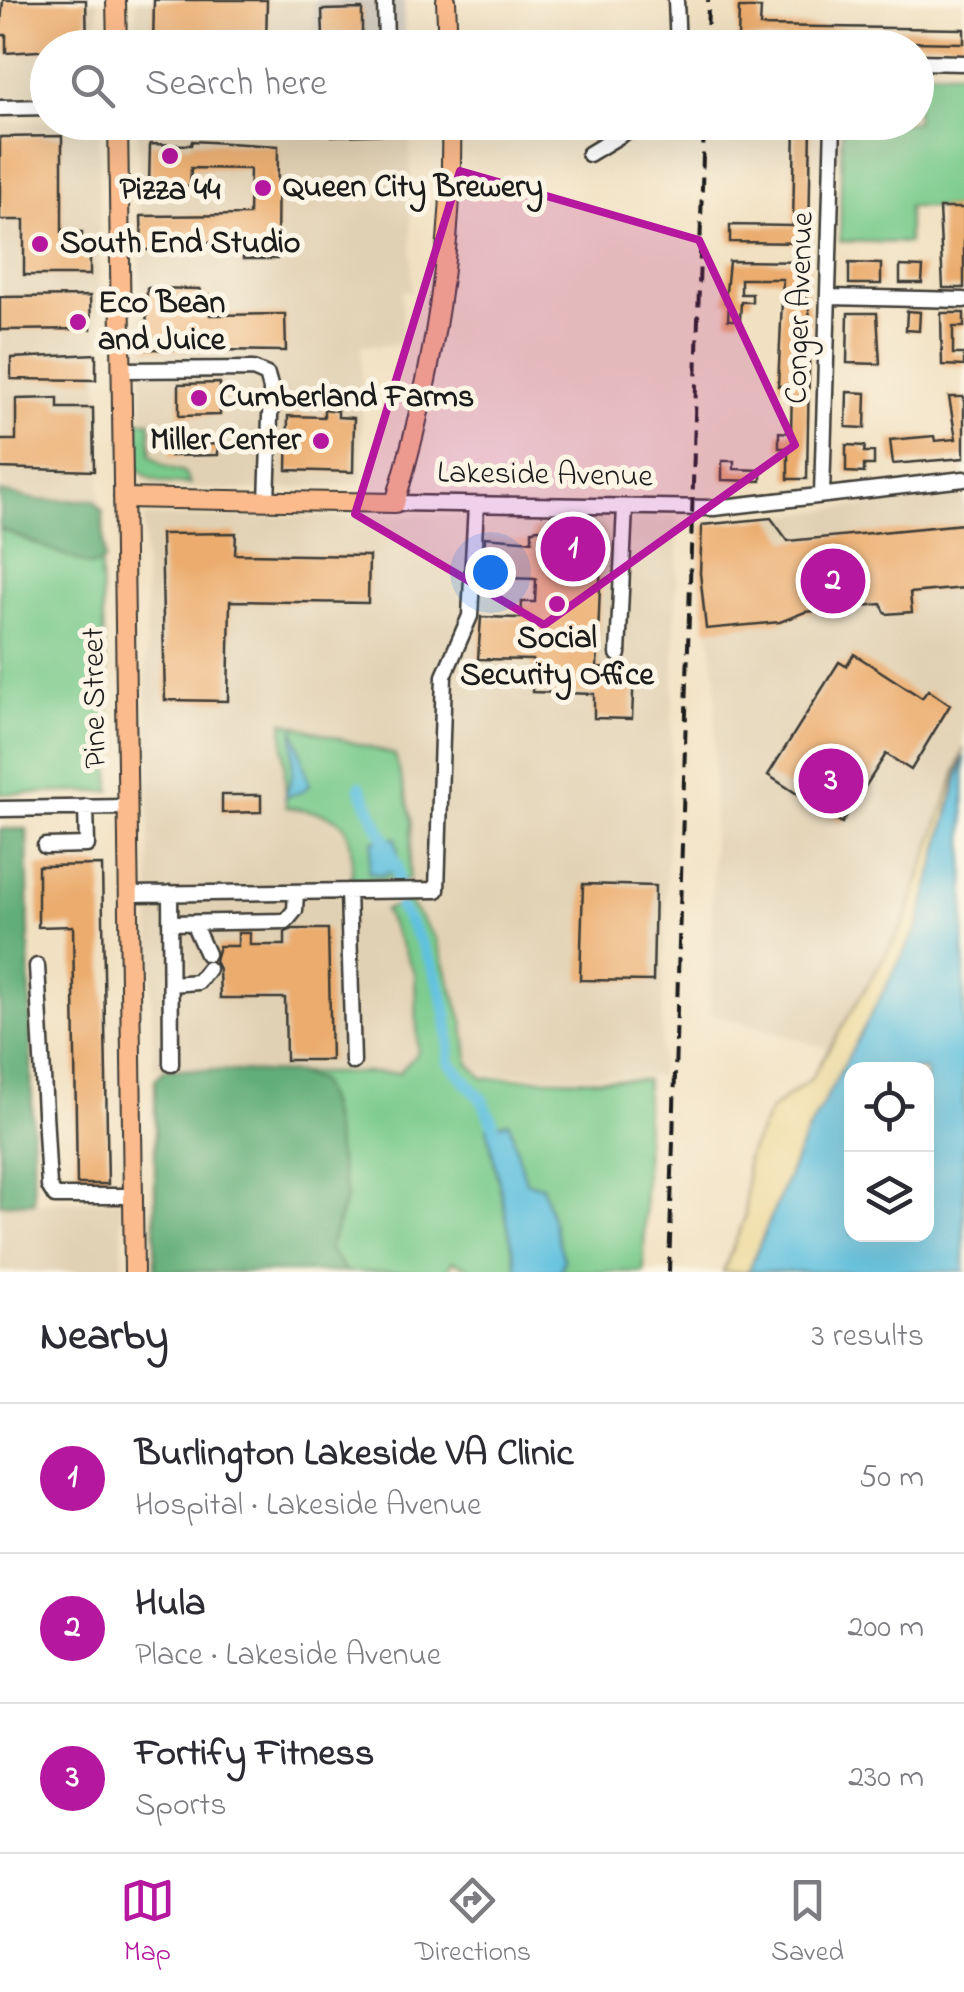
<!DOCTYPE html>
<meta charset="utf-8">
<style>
body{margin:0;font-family:"Indie Flower",sans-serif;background:#f7f7f7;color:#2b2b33}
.controls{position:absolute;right:30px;bottom:30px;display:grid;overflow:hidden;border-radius:20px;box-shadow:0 10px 40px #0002}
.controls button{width:90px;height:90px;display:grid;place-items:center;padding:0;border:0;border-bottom:2px solid #e1e1e2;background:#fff;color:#2b2b33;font:50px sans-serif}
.you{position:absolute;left:490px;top:572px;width:35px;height:35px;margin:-25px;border:8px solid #fff;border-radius:50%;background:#1a73e8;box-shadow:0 0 0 15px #1a73e833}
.badge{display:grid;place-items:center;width:65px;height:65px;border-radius:50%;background:#b5179e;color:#fff;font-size:32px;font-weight:700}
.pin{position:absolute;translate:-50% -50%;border:5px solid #fff;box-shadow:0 2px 10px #0006}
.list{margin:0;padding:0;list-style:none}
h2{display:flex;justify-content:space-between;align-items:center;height:130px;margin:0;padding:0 40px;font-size:42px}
h2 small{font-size:32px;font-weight:400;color:#7c7c81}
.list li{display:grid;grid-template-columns:65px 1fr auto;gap:30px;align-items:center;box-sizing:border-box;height:150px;padding:0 40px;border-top:2px solid #e1e1e2}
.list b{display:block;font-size:38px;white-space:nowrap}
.list p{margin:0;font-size:32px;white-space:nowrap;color:#7c7c81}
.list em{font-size:32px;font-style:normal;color:#7c7c81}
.icon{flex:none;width:55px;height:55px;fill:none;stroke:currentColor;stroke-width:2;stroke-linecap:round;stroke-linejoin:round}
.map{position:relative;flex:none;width:964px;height:1272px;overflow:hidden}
.search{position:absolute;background:#fff;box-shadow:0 10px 40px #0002;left:30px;right:30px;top:30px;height:110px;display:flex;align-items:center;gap:25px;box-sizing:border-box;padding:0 35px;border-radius:55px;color:#7c7c81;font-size:38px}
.sheet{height:580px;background:#fff}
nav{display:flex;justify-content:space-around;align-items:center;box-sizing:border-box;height:140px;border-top:2px solid #e1e1e2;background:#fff;font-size:28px;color:#7c7c81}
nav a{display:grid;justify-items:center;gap:5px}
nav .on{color:#b5179e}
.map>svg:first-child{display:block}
</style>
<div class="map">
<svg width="964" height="1272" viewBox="0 0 964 1272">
<rect width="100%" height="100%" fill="#fcf5e5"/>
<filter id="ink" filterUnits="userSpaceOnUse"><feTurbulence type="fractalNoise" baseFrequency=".01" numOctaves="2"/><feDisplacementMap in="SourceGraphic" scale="20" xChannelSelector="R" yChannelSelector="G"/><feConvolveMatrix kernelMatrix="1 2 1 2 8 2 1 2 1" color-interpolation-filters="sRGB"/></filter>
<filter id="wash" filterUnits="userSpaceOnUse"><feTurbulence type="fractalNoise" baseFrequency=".0048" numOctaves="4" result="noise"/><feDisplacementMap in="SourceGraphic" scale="40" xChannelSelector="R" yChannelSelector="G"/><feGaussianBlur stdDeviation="2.25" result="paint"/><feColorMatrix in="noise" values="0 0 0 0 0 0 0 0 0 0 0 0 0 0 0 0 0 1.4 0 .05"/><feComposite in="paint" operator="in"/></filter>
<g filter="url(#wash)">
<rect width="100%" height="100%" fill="#f1e1c2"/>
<path fill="#e1d1b4" d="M0,0H98V47L48,48L47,97H0Z
M136,0H314V47H137Z
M47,121L99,123L100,504L0,492V123Z
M138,123H324V137H410L412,290L402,291L403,345L361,346L362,483L261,490L155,488L143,482Z
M964,494V748L904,924L829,1049L710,1013L716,677L700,573L702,525Z
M679,515L660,1076L153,1069L144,517Z
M121,1200L123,1272H0V1204Z"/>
<path fill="#c9c3b8" d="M314,0H404V47L314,48Z"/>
<path fill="#79ca8c" stroke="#4a7354" stroke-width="2.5" d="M917,71L964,72V208L908,207V243L840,241L842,123L916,122Z
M135,421H150L151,455L164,466L184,472L190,484C165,484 152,483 134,466Z
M0,512L98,515L111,791L0,794Z
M283,722L395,755L412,819L409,879L352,880C353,817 345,816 286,807Z
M409,902L436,939L463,1020L469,1064L483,1078L646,1080L644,1272H560L564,1260L542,1186L526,1183L509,1123L487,1128L518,1272L476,1271L452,1261L448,1272H346L329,1249L346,1197L296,1073H399L418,1052L415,974L384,910Z"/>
<path fill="#62ae78" stroke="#3f654a" stroke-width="2.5" d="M0,492L38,500H94L103,512L104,561L91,566L0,529Z
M0,829H27L34,1202L0,1204Z
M166,1069L296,1073L319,1081L328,1103L346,1197L329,1249L346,1272H155V1079Z"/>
<path fill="#eeda9e" stroke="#857b5d" stroke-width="2.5" d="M964,748L919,927L804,1139L748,1272H723L745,1217L747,1158L771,1109L811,1079L904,924Z"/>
<path fill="#61c1df" stroke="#3e6e7e" stroke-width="2.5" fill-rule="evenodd" d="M294,728L309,784L304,791L285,797L292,777Z
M964,756V1272H748L804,1139L918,927ZM852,1070H926V1234H852Z
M396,838L400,871L380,875L368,872L373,841Z
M509,1122L526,1182L542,1186L564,1260L560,1272H518L487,1127Z"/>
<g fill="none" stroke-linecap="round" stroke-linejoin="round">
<path stroke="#61c1df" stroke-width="12" d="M360,787L397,866L398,881
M400,908C433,957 452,1003 449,1062L483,1101L499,1138"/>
</g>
<g id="blocks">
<path fill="#ebac6d" d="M3,0H86L87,48L6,53V35H0Z
M154,0H267L266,48H153Z
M739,8H761L760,26L964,29V43L738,39Z
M362,9V38H375L376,48H330V37H323L322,10Z
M332,122H401V134L332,136Z
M795,122H811L809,243L730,242V225L793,226Z
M62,136V232H82V251H90V275H24V220H0V137Z
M192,141L278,146L277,259H243V242L179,243L180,249L142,250L141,216L249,215L250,169L191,168L190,187L149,186L150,144L191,145Z
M939,208H964V288H943Z
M729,261L808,262V279H803L810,316L807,479H788V448H779V432L791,433L792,386H778L783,279H741V294H752V302H741L740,320H728L729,302H725Z
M849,263L881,264V284H849Z
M900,266L923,267L922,283H900Z
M147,288L200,289V295H210V315L285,314L286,351L146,349Z
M90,296L91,329L0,330V297Z
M907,311L920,312L919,331L906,330Z
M848,313H877L880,364L847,363Z
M941,313H964V327H953V354H964V366L942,365Z
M96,354V380L11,379V358Z
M220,383V415L179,416V384Z
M847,392L866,393L865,428L846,427Z
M949,397H964V458L893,464L890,440L934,436L935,441L956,439Z
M58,398V408H93L94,471L0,468V440H16V399Z
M324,409L338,411V417L354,418L353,472L287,470L288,416L324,417Z
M218,444V455L170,456V446Z
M846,445L865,446L864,452H874V465H864V473L846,472Z
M722,461H734V469L761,470V481L722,480Z
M771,518L788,541L964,524V588L910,593L912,612L886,614L881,604L805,612L780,622L706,629L700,573L702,525Z
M538,529L602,531L597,667L634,669L632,719L594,718V694L532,692L533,660L478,659L481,617L521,618L522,602H535L536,579L508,578V561L484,560L485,537L532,541V530Z
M236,533L235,554L369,556L368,603L230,601L228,701L165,700L161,534Z
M854,654L922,698L928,690L950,705L911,770L886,754L842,823L768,775L839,662L846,666Z
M222,795H261V812L222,813Z
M102,865L108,1184H77L73,926L38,927V866Z
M583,884L655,886L653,981L580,980Z
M293,929H328L331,1060H286L285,998H220L219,969L215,961L219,946H238V933H250V945H285V932Z"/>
</g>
</g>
<g filter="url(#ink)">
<use href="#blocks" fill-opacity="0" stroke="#3c3a35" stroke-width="2.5"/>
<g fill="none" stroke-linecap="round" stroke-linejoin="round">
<defs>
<path id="minor" d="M385,0L386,45
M676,0L678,48
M916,62L964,63
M0,108L48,107
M589,154L642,122
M829,297L964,300
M121,370L253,369L267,375L271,389L267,501
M822,495L833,122
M395,503L714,508L964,479
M618,654L625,507
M0,809L127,807
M45,846L87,845L86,807
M348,891L353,1062
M170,893L171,1064
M130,894L437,890L444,676L470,616L476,505
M170,923L286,921L295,910L296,892
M193,923L207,954
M37,966L49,1186L55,1196H133
M171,984L198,982L208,969"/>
<path id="major" d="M116,0L117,48
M446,0L448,48
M118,122L134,1272
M123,498L395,503C432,379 454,252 451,122"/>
</defs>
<use href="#minor" stroke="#3c3a35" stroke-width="19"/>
<use href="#major" stroke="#3c3a35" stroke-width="22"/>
<use href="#minor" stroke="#fff" stroke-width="14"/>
<use href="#major" stroke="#fbbb8c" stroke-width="18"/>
<path stroke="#1c1c1c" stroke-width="4" stroke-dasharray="15 8" stroke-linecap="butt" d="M707,48L708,0
M669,1272L704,122"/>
</g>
</g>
<path fill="#b5179e" fill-opacity="0.2" stroke="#b5179e" stroke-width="8" stroke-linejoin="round" d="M460,171L699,240L795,445L544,625L355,514Z"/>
<g fill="#b5179e" stroke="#fcf5e5" stroke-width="4">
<circle cx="170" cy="156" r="10"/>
<circle cx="263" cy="188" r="10"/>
<circle cx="40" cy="244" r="10"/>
<circle cx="78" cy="322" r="10"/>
<circle cx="199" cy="398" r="10"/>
<circle cx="321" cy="441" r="10"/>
<circle cx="557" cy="604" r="10"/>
</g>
<g text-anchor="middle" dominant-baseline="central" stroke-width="10" stroke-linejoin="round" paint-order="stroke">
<g font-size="32" font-weight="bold" fill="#1c1c1c" stroke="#fcf5e5" text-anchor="start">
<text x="283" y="188">Queen City Brewery</text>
<text x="170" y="191" text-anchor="middle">Pizza 44</text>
<text x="60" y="244">South End Studio</text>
<text x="98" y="304">Eco Bean<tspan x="98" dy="37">and Juice</tspan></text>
<text x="219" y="398">Cumberland Farms</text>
<text x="301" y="441" text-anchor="end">Miller Center</text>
<text x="557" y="639" text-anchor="middle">Social<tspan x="557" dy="37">Security Office</tspan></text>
</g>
<g font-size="32" fill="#1c1c1c" stroke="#fcf5e5">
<text transform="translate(801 308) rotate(-88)">Conger Avenue</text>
<text transform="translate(545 476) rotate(1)">Lakeside Avenue</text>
<text transform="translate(96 698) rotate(-91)">Pine Street</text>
</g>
</g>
</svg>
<div class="controls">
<button><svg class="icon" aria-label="locate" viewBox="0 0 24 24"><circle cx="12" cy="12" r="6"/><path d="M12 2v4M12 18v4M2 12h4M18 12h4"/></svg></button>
<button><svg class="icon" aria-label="layers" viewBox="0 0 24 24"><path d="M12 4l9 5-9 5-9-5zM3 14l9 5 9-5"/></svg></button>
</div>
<div class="you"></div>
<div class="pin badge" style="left:573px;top:549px">1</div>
<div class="pin badge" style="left:833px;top:581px">2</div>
<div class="pin badge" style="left:831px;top:781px">3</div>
<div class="search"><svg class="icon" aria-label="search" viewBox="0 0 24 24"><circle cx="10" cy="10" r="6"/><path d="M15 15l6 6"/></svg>Search here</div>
</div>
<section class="sheet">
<h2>Nearby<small>3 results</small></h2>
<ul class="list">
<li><span class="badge">1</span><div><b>Burlington Lakeside VA Clinic</b><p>Hospital · Lakeside Avenue</p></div><em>50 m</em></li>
<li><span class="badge">2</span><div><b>Hula</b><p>Place · Lakeside Avenue</p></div><em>200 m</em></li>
<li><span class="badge">3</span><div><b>Fortify Fitness</b><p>Sports</p></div><em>230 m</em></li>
</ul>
</section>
<nav>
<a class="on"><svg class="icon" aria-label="map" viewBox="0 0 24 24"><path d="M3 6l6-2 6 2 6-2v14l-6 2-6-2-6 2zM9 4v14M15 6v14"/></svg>Map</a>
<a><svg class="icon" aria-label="directions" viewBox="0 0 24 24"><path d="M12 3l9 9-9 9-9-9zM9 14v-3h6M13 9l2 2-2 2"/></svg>Directions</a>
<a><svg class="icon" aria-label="saved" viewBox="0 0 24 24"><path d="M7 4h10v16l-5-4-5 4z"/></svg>Saved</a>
</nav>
